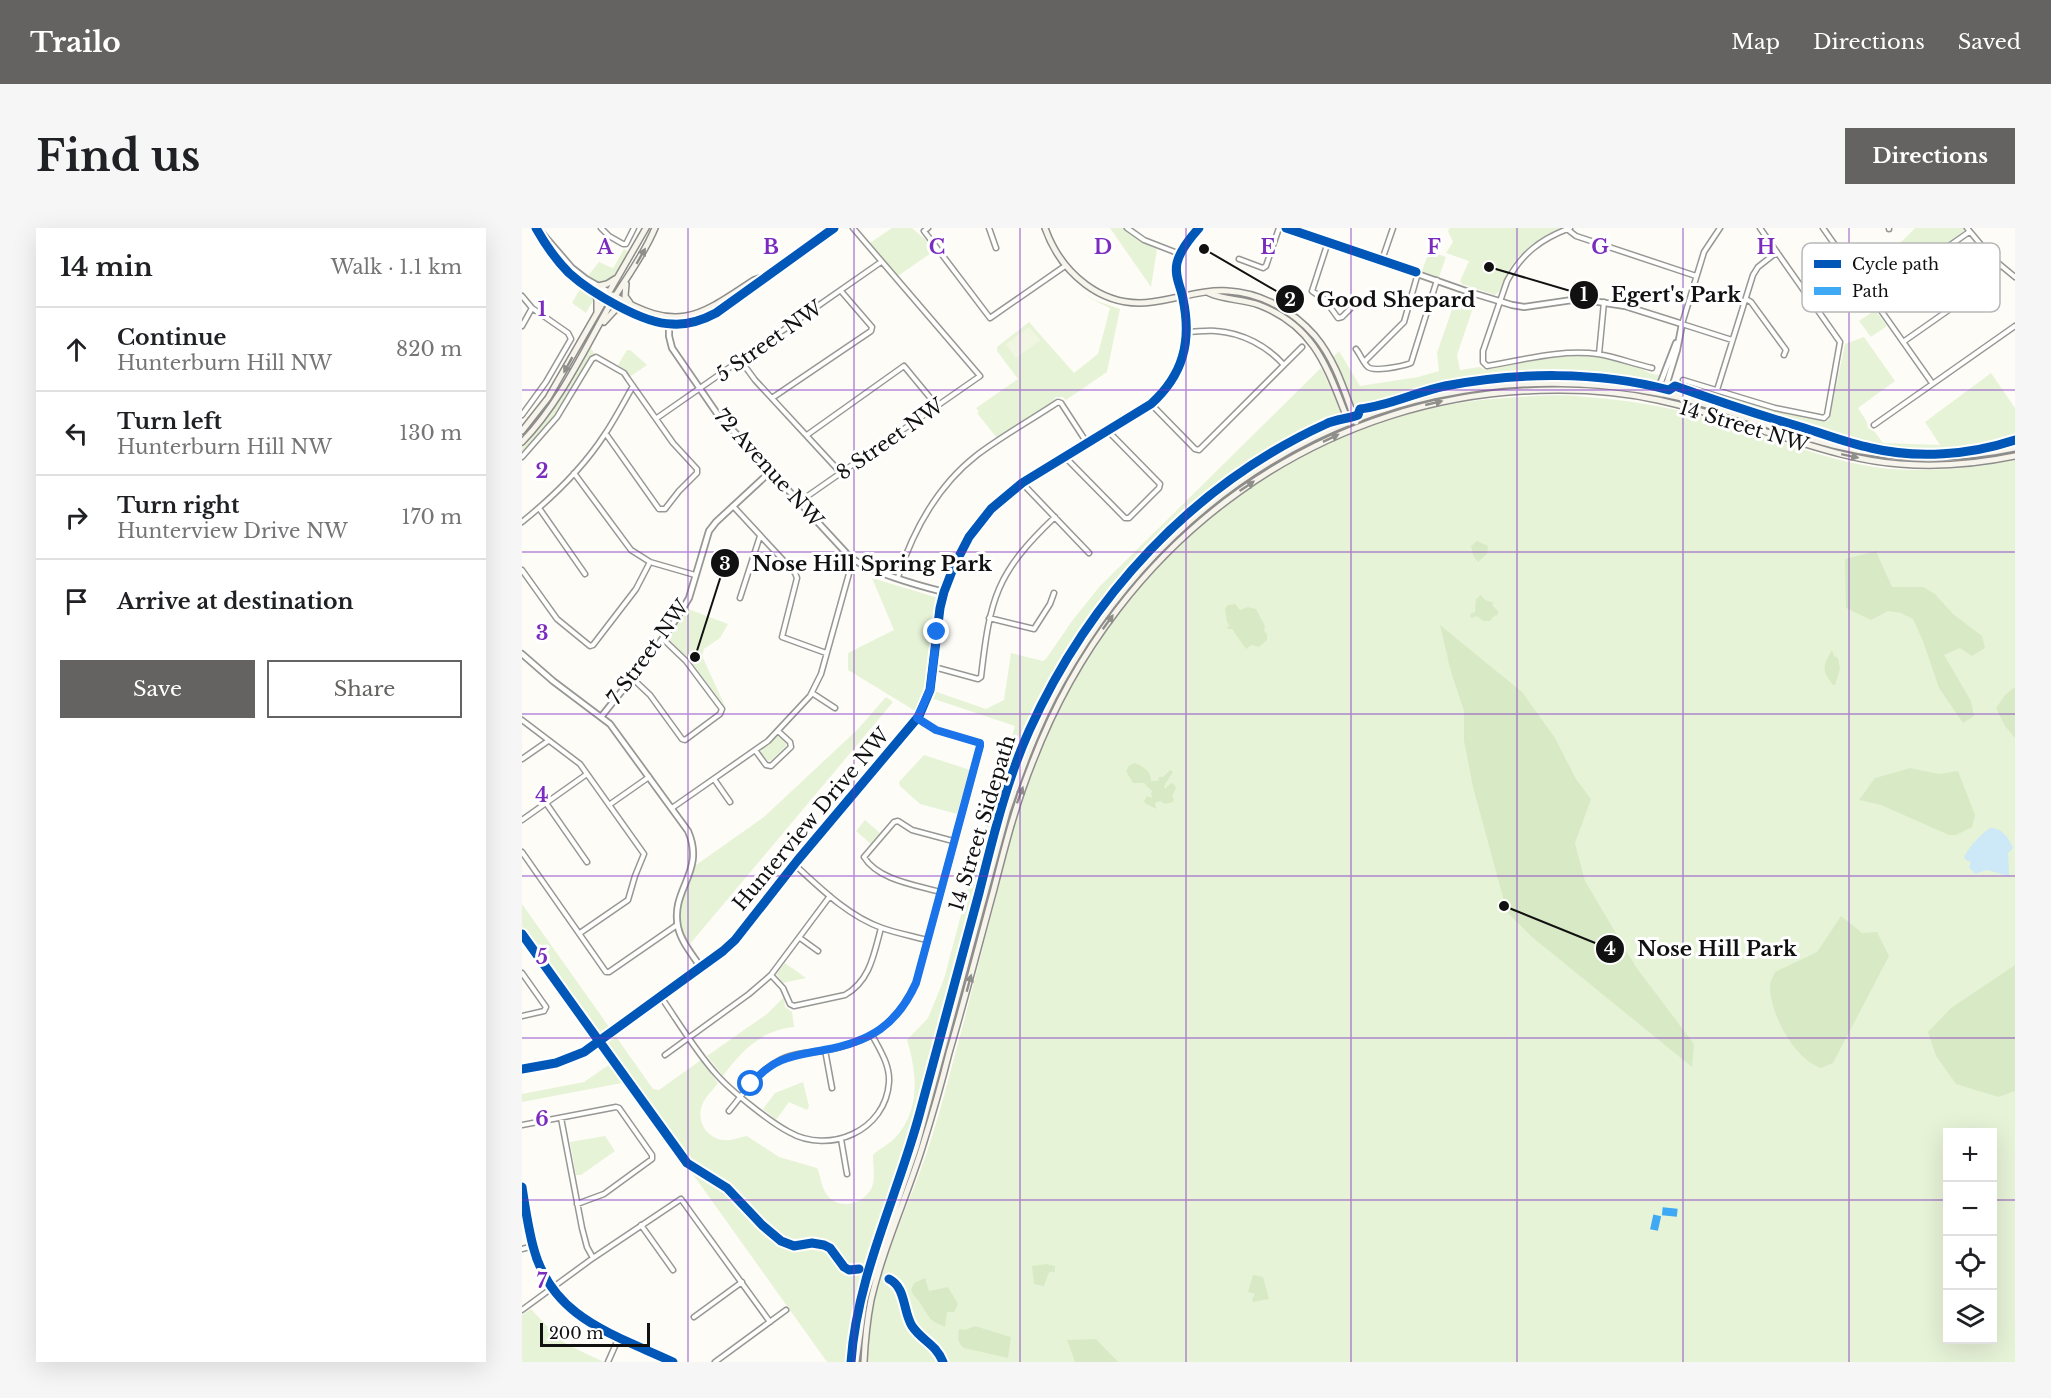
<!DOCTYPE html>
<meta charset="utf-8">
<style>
body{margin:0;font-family:"Libre Baskerville",serif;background:#f6f6f6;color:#202124}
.controls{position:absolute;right:18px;bottom:18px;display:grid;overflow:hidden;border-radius:0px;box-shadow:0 6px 24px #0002}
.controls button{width:54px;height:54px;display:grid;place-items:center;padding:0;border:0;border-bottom:2px solid #e0e0e0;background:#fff;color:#202124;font:30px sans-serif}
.scale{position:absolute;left:18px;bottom:15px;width:110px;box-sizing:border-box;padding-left:6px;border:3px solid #111;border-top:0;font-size:16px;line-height:21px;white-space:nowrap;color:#111;-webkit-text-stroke:4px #fff;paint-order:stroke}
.stop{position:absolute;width:18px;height:18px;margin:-14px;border:4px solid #1a73e8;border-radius:50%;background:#fff}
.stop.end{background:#1a73e8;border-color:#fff;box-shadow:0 2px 6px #0008}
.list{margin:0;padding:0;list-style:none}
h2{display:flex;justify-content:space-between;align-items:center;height:78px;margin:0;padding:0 24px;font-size:26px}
h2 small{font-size:20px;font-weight:400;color:#757577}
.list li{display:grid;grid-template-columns:39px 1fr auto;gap:18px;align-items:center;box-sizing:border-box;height:84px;padding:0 24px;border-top:2px solid #e0e0e0}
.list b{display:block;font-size:22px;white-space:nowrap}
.list p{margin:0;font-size:20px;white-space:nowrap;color:#757577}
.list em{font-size:20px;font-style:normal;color:#757577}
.actions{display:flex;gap:12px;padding:18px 24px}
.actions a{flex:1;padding:14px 0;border:2px solid #646362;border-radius:0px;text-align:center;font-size:21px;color:#646362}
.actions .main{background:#646362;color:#fff}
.icon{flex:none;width:33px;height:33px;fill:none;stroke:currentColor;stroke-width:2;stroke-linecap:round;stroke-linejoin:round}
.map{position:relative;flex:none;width:1493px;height:1134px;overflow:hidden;border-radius:0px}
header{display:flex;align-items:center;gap:36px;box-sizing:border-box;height:84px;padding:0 30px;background:#646362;color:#fff}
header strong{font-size:28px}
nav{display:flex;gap:33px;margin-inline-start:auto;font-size:21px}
.intro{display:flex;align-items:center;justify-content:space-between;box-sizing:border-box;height:144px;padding:0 36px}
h1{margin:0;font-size:42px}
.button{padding:15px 27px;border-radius:0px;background:#646362;color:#fff;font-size:21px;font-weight:700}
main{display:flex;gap:36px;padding:0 36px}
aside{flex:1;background:#fff;border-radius:0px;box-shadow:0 6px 24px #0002}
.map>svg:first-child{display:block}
</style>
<header>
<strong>Trailo</strong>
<nav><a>Map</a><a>Directions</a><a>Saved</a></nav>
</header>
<div class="intro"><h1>Find us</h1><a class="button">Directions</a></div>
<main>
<aside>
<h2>14 min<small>Walk · 1.1 km</small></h2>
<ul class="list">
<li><svg class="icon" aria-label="ahead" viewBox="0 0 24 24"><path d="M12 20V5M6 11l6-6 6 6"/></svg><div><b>Continue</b><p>Hunterburn Hill NW</p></div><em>820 m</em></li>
<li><svg class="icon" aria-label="left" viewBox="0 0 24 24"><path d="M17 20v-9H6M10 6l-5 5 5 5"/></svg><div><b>Turn left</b><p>Hunterburn Hill NW</p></div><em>130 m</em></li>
<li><svg class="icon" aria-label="right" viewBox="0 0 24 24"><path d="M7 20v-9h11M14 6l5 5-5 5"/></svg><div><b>Turn right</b><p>Hunterview Drive NW</p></div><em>170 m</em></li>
<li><svg class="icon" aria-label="arrive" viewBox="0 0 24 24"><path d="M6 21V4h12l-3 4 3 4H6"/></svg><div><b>Arrive at destination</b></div></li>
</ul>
<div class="actions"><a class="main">Save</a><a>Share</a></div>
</aside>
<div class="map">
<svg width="1493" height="1134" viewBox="0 0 1493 1134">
<rect width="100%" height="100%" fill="#fdfcf7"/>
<path fill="#e7f3d7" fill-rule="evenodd" d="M370,0H390L405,13L412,23L376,48L348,15Z
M588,0H601L617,12L635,21L629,59Z
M928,0H1042C1019,9 999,21 986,43C982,51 981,62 973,67L940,56L938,53L947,33L924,25L931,14L926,3Z
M1393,0H1443L1442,3L1395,36L1388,37L1384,42L1388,52L1384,71L1366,85L1353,67L1359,58L1376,17Z
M102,21L107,24L89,53L76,56L65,49L77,34L90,40L92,39Z
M907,23L924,29L917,49L900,43Z
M58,61L68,66L71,73L64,85L50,75Z
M560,64L572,72L598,81L585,144L544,172L541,169H534L528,176L475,210L455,185L457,184L454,180L496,151L475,123V119L507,94L552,145L576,126L588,80L571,72Z
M936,64L954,71L935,127L938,142L958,139L963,142C1001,135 1039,125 1078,129C1090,131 1106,134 1118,140C1126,144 1128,147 1139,147L1133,158L1130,160L1052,153H997L939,159L890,170L847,183L835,182L831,177L811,129L817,123L838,158L896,149L917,143L915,125Z
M1353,82L1365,98L1349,109L1337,93Z
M1342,109L1373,153L1336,180L1345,194L1346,200L1353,204L1361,215L1418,217L1403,194L1469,145L1493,180V217C1469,221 1445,226 1421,227C1355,229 1295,208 1233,189C1207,181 1176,175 1151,160L1154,155L1160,158L1170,157L1253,183L1303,194L1307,192L1323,116Z
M69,120L72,125L25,197L0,225V218L21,195Z
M105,122H108L125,137L109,148L96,137Z
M799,140L819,182L818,193C807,202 791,207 778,213C755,225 733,239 712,254C628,313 559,400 516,493C503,523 493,552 482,583L392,920L348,1040L336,1086L331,1134H305L105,854L0,874V866L62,854L91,834L0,708V676L131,861L137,862L179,832L196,855C192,861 185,867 182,873C172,890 184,911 202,912C210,913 217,909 225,908L257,929L295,940C299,948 299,959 305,967C316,982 341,977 349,961C354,952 351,938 351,927C357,921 366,917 373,910C399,882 395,845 385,812L406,790L422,751L458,615L493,498L409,470L412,463L464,481L482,472L489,425L521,433L524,431L550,393L578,358Z
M1036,167C1075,169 1112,173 1150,181C1224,196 1294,234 1370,241C1412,244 1452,240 1493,232V1134H345C347,1108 350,1082 357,1056C369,1012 389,970 404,927C413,900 421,872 428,845C446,780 462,714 479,648C488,614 496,580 508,547C577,365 714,228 906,181C949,171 992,169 1036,167ZM1426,904H1470V1112H1426Z
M350,350L416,370L410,407L406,459L395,484L326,442V425L372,402Z
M166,381L206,396L198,410L182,421L180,428L204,480L167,431L146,412V408Z
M364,469L371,474L168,716L160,703L157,684L160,672L174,637L242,589L336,501Z
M256,508L264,513V518L250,532L246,533L239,525L240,520Z
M402,527L448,542L435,586L398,576L378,558L377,554Z
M343,592L358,605L349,616L334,603Z
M263,735L284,750L261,755L254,746Z
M262,769L263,779L270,784L272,799C240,802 219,823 201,848L185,828L245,786Z
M281,854L287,878L285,882L267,874L254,892L241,881L253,865Z
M83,908L93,923L59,947H54L48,914Z
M9,1081L37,1111L48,1118L82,1134H0V1087Z"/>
<path fill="#d8eac5" d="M955,313L966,318L965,326L956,334L951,327L949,318Z
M1354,323L1370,359H1401L1413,366L1431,386L1460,408L1463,420L1450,428L1438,420L1422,427L1449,473L1452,488L1441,495L1417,460L1401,413L1391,391L1379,385L1366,383L1349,392L1324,380L1323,331Z
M959,367L963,372L972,375L970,377L976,383V387L972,388L968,393H961L955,388L949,390L948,386L953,384L954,371Z
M713,376L718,382L726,379L734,381L743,398L742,403L745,406V412L737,419L730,417L724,421L710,401H706L705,399L708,398L705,394L703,380L706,377Z
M918,397L1000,464L1033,510L1054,551L1069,571L1053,615L1063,653L1114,739L1172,816L1170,839L1010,709L985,684L951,559L942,513V483L929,444Z
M1310,422L1312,428L1316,430L1318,441L1313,457H1311C1299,442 1301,437 1310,422Z
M1493,459V510L1483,498L1474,480L1483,467Z
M612,535C620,537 630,544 629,553H636L637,549H641L648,542L651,544L642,558L643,561L649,555L652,556L654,560L650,568L652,571L651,574L643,576L638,573L633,575L634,581L623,575L622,573L625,568L630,570L629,566L630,563L622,555H611L604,543L607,538Z
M1388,540L1417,546L1436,543L1453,587L1450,599L1434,607H1427L1359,577L1337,572L1353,550Z
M1319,688L1340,705L1355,704L1367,728L1311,835L1299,840C1273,831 1250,789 1248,762C1247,755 1251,749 1253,744L1295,724Z
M1493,737V863L1476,869L1434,856L1414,828L1406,804L1429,780Z
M524,1036L533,1038V1044H527L522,1058L512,1056L510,1038Z
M731,1047L741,1049L747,1071L731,1074L730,1071L733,1066L726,1064Z
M403,1050L407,1063L426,1059L436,1076L432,1084H425L423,1099C405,1091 409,1091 398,1075C395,1070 391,1068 389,1062L392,1055Z
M453,1098L489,1109L486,1130L442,1120C435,1114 436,1110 437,1101L443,1102Z
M574,1111L596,1134H553L545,1112Z"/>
<path fill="#f0f6e1" d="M507,99L518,112L494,130L484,116Z"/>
<path fill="#cde8f7" d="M1468,600C1479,599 1487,610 1491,620L1486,625L1487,648L1465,642L1453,646L1447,639L1449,634L1444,632L1442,629C1448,618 1458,607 1468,600Z"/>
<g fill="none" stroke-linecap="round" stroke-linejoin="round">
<defs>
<path id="minor" d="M79,0L87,8L101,16H104L112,0
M406,0L402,3L468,90L543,38
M467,0L474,20
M605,0L622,12L658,26
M1048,0C1019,11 1000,25 985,53L961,123V134L965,138C1001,132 1039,121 1076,126C1094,129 1112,136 1130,140
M1198,0L1182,24L1160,96L1210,112
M1301,0L1410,155
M1367,0V1
M1445,0L1470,30L1493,49
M1045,1L1054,8L1174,48
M717,31L741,40L744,38L757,0
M860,32L871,0
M1391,43L1447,4
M0,68L10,80L46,105L49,111L24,154L0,187
M1224,71L1229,74L1264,122L1262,127
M803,72H815L829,77V80L820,89L816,90L803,72L790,63L806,14
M0,98L10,80
M665,104C675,104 684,102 694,103C721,105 745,118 762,137
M1381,114L1461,58L1478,38
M834,121C838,126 841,134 845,138C850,145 881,138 889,135L915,52
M1077,126L1082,74
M219,133L233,152L319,245
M843,133L882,94L896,45
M1161,152L1253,180L1302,190L1305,187L1318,114L1238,0
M1195,162L1231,47L1236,39L1255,24
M250,170L349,103L350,99L319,63
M629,176L673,221L677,222L780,119
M135,190L359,34
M1352,197L1493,98
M285,207L382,138L415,178
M0,229L35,189L70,131L74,129L102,145L106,151L151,215L175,241V245L157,263L143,281H137L84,206
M543,229L603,290H607L637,260L638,256L586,203
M52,245L109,322L128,334L173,347
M500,255L567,325
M277,274L458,148L331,0
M211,278L273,345L275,350L260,409L304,425
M17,280L63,346
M0,294C31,269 61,240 83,206C93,191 102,174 111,158
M0,342L35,391L68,418L71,417L114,361L128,334
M376,349C391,303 415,258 455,227C480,208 509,192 536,174L539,175L565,215
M218,370L238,308
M467,390L512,401L528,376L532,365
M412,439L456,451L459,449C468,370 474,345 533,289
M110,450L128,467L160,511L163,512L198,486L200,481L164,433L141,411
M290,465L313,480
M0,492L58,536L122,626L113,648L106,672L58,705
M233,522L244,537L249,538L269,519L268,514L256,503
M0,531L26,513
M192,551L208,574
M24,575L65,634
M87,577L127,549
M150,580L246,513L288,468L299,446L328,342L333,333
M0,592L65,546
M0,624L84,744H87L155,697
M272,636C298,660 326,688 360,700C374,705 390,708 405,712
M418,664C394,657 356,652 342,629L372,594L376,593L390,602L431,613
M278,710L296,723
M0,745L24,779L22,783L0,788
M249,747L261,760L268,776L272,778L323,767C348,753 352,726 359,700
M139,769C157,795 174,824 195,847C209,863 248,894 267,904C307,927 364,903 367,854C368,837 358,822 350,807
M303,822L310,860
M143,827L227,766L249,747L308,668
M207,883C222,865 235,844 256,833C269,825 286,825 301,823C347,815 374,797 394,755L458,518V515L414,502L395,491
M39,890L60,1000L65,1019L71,1030
M0,897L94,879L97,880L130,927V931L82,966L55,976
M319,911L325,946
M119,997L151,1042
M0,1021L11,1018
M0,1082L71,1030L159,971L248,1094
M172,1089L220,1054
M86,1134L97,1109
M193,1134L264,1082"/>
<path id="tertiary" d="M14,0C32,31 53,53 84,70
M764,0L944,63L990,77L1002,79L1057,71L1103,78L1160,96L1155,122L1143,161L1139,163
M19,4L50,40L64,51L87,64
M147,90V108L150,120L194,184L327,328C344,343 398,358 422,364
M1139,166L1137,159L1154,115
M0,426L31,453L88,496L166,603C184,644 148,661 156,699C159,714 171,727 179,740
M79,489C109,451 143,412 167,370L187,303L194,294L249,243
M0,841L34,835L62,824L201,723L213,712L275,633L397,488L408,462L418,380L422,364L432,338L447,309L469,281L500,255L629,176C661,147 670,114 661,71C659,59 652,48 655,35C658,22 668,10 677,0
M0,959C3,979 6,999 11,1018C29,1090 91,1106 151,1134"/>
<path id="secondary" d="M523,0C539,45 580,81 630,74C654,71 683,61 706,63C740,65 771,83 793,108C814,133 823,165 834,194
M104,56L103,68L108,75
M76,58L85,56L93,51
M66,60L75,70V85
M687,65C702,72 721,71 737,77C795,99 806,143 827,195
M91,67C156,105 175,90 232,52L241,49
M84,70C130,97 162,107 209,75C221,68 233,60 242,49L312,0
M82,94L93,82L100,80
M1145,154L1149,160L1163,169
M829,181L837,185L848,184
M0,203L26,170L124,0
M0,214C38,175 62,122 89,75C104,50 122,27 133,0
M334,1134L343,1069L394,920L485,584C500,540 516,496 539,455C662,234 891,118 1141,166C1199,177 1254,203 1311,217C1372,232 1432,233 1493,220
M342,1134C343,1113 345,1093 349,1072C361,1020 384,971 400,920C410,888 419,857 427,825C443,771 457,716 472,661C483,618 494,575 511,533C596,312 799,160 1039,162C1071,162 1104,165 1136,172C1174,180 1211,193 1248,205C1290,218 1333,233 1378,236C1416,239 1455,236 1493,228"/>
</defs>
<use href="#minor" stroke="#979795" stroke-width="7"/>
<use href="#tertiary" stroke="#979795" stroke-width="8"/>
<use href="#secondary" stroke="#8e8d8b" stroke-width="8"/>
<use href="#minor" stroke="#fffffe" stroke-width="4"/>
<use href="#tertiary" stroke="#fffffe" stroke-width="4.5"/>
<use href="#secondary" stroke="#f6f4eb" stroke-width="5"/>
<path stroke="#3fa9f5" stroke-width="8" stroke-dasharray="15 8" stroke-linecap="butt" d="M1132,1002L1136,984L1138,983L1157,985"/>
<defs>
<path id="cycleway" d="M14,0C23,16 34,32 47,45C68,64 121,96 150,96C165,97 181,92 194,85L312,0
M764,0L894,44
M0,706L74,809
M80,817L165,935L205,960L240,997L259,1013L272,1018L290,1015L302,1017L308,1020L322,1039L327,1042L337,1041
M0,841L34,835L62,824L201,723L213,712L275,633L397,488L408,462L418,380L422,364L432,338L447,309L469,281L500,255L629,176C661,147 670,114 661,71C659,59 652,48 655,35C658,22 668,10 677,0
M0,959C3,979 6,999 11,1018C29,1090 91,1106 151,1134
M367,1051C384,1059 381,1084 390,1098C400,1113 413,1115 421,1134
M329,1134C335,1047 376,967 398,884C418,811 437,738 457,665C471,610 484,554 507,503C567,370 670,257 804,196C814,191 826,191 836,187L838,181C867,178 894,164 923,158C996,144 1075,143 1147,162L1153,158C1195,173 1237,187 1279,199C1302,206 1325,215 1349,220C1395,231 1448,227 1493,212"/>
</defs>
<use href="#cycleway" stroke="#fff" stroke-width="13"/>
<use href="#cycleway" stroke="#0057b8" stroke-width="9"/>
</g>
<defs><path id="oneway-solid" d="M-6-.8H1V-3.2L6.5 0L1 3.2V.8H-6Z" transform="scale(1.5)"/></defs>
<g fill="#8f8e89">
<use href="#oneway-solid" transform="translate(119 28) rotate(-60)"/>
<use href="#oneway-solid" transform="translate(46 137) rotate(119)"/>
<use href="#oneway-solid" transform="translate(912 175) rotate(-13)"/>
<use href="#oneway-solid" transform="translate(809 210) rotate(-26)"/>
<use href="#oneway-solid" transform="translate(1328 228) rotate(12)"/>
<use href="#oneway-solid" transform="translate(725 258) rotate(-34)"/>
<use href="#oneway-solid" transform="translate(586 394) rotate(-54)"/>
<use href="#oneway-solid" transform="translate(498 567) rotate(-70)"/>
<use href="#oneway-solid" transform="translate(447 755) rotate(-75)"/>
</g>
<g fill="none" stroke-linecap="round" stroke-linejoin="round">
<path stroke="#1a73e8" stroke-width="8" d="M229,856C252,829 270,828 302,822C348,814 375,797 394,755L458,518V515L414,502L395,490L408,462L415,404"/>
</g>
<path fill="none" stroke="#7b2cbf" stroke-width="1.5" stroke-opacity="0.55" d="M166,0V1134M332,0V1134M498,0V1134M664,0V1134M829,0V1134M995,0V1134M1161,0V1134M1327,0V1134M0,162H1493M0,324H1493M0,486H1493M0,648H1493M0,810H1493M0,972H1426M1470,972H1493"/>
<g text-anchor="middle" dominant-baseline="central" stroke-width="6" stroke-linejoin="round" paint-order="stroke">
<g font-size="20" fill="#111" stroke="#fff">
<text transform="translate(247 113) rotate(-35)">5 Street NW</text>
<text transform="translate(1222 198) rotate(17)">14 Street NW</text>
<text transform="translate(368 211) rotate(-35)">8 Street NW</text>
<text transform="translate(247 240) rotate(48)">72 Avenue NW</text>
<text transform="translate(126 424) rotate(-54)">7 Street NW</text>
<text transform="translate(289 591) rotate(-50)">Hunterview Drive NW</text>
<text transform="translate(460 595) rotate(-73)">14 Street Sidepath</text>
</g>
</g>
<rect x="1280" y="15" width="198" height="69" rx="9" fill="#fff" stroke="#b8b8b8" stroke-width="1.5"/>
<rect x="1292" y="32" width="27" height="8" fill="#0057b8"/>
<rect x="1292" y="59" width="27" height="8" fill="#3fa9f5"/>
<g font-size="16" fill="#111">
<text x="1330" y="42">Cycle path</text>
<text x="1330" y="69">Path</text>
</g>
<g font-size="20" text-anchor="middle" font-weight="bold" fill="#7b2cbf" stroke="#fff" stroke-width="6" stroke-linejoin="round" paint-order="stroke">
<text x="83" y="26">A</text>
<text x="249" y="26">B</text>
<text x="415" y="26">C</text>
<text x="581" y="26">D</text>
<text x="746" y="26">E</text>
<text x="912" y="26">F</text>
<text x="1078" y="26">G</text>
<text x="1244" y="26">H</text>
<text x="20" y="88">1</text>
<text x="20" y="250">2</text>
<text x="20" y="412">3</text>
<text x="20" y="574">4</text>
<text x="20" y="736">5</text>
<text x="20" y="898">6</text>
<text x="20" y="1060">7</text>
</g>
<path fill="none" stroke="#111" stroke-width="2" d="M967 39L1062 67M682 21L768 71M173 429L203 335M982 678L1088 721"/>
<g fill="#111" stroke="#fff" stroke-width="2">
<circle cx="967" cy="39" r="6"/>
<circle cx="682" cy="21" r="6"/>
<circle cx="173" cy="429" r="6"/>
<circle cx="982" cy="678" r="6"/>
<circle cx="1062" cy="67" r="15"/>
<circle cx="768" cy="71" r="15"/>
<circle cx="203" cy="335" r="15"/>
<circle cx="1088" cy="721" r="15"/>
</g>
<g font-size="18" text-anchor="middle" font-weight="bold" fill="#fff">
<text x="1062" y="73">1</text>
<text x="768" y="78">2</text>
<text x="203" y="342">3</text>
<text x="1088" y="727">4</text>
</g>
<g font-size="21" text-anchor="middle" font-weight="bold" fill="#111" stroke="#fff" stroke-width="6" stroke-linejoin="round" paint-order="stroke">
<text x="1154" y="74">Egert's Park</text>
<text x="874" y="79">Good Shepard</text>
<text x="350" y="343">Nose Hill Spring Park</text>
<text x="1195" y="728">Nose Hill Park</text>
</g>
</svg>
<div class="controls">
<button>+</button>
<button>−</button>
<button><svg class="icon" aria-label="locate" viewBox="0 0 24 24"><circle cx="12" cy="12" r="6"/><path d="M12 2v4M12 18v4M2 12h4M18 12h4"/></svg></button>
<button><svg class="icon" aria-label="layers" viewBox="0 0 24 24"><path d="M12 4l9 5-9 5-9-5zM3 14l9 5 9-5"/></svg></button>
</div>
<div class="scale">200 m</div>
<div class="stop" style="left:229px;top:856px"></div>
<div class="stop end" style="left:415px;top:404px"></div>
</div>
</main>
